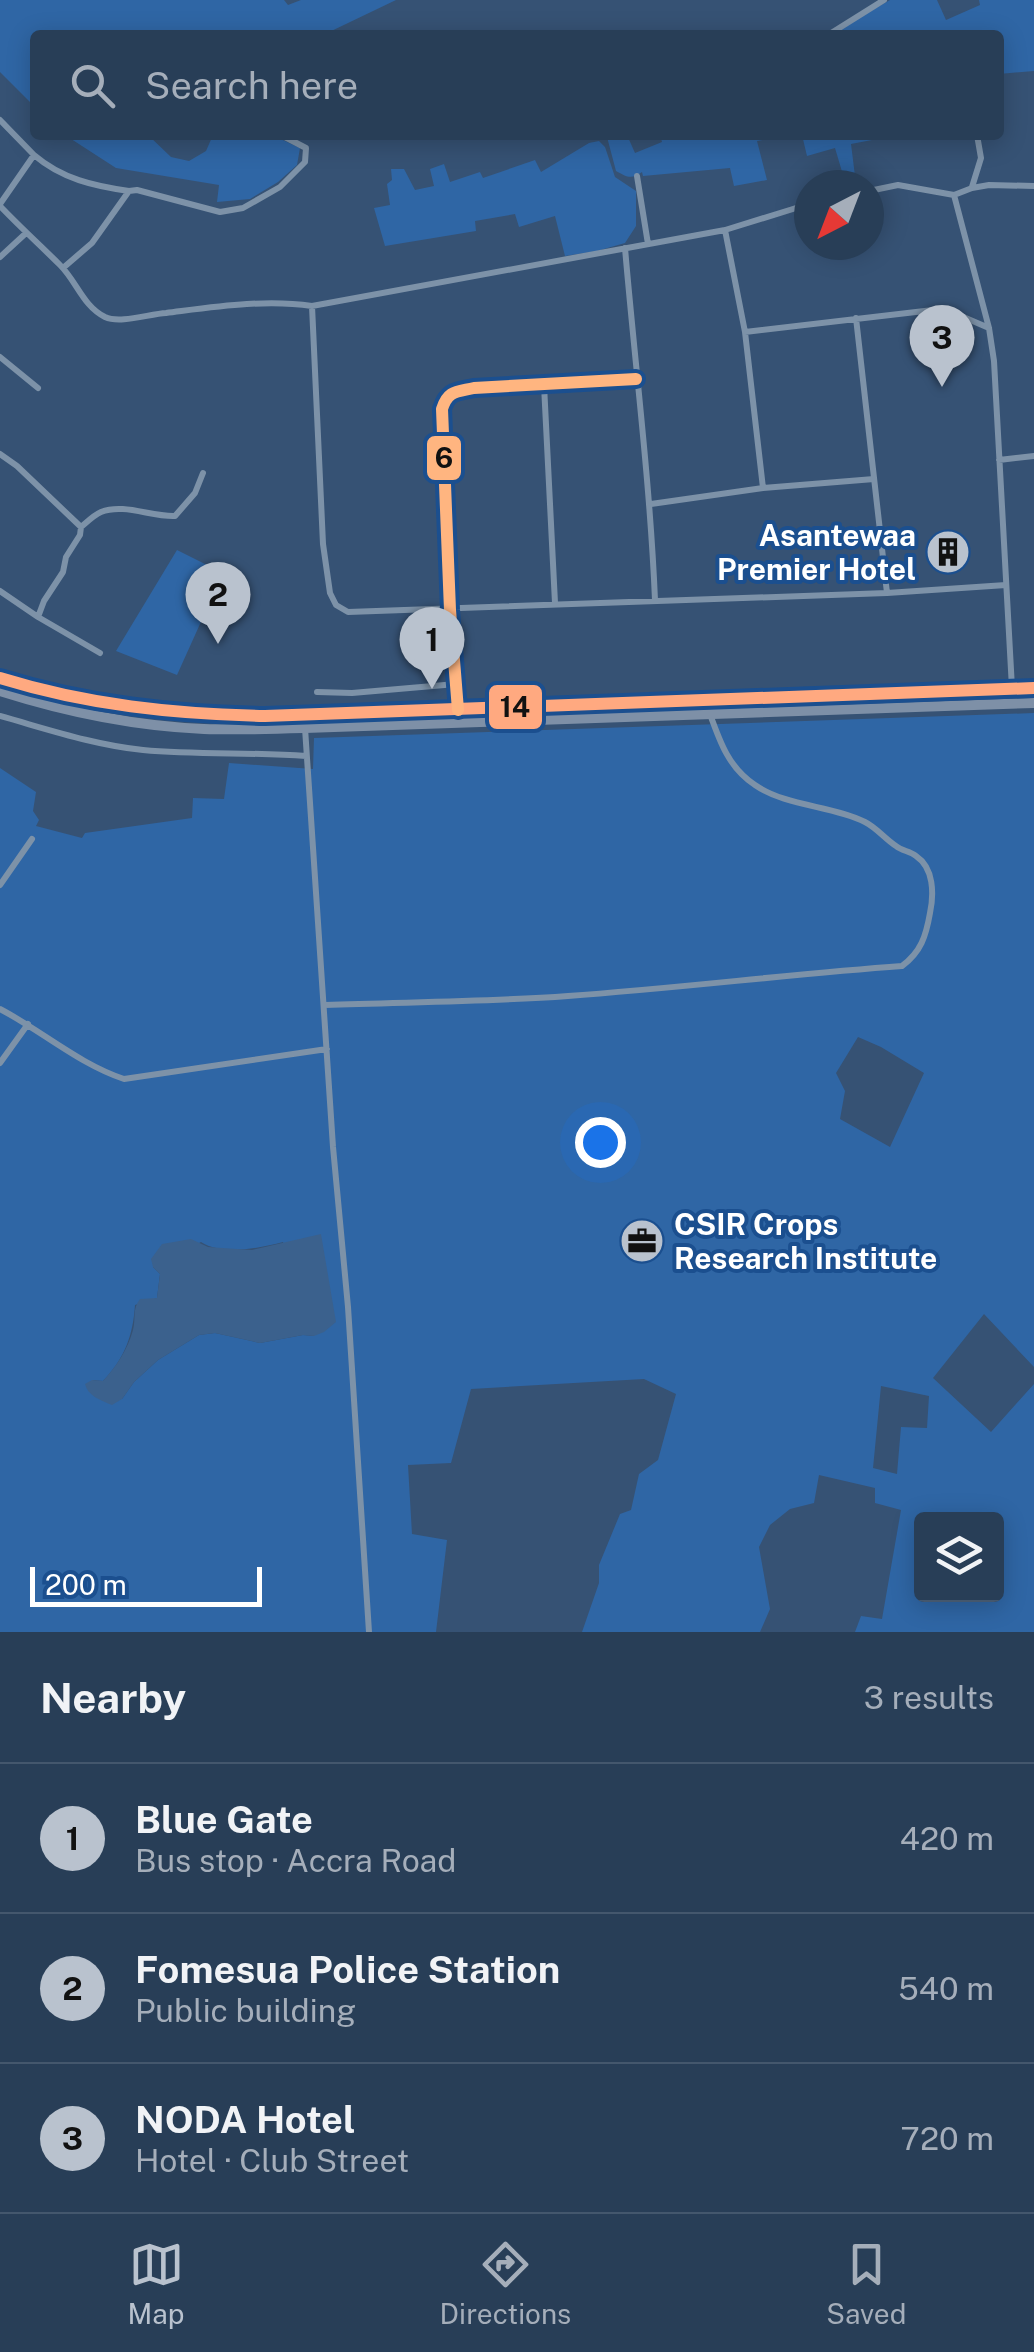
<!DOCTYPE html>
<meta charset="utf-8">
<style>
body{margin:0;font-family:"Public Sans",sans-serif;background:#30455d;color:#f1f3f6}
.controls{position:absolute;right:30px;bottom:30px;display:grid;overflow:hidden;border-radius:10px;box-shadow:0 5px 25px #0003}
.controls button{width:90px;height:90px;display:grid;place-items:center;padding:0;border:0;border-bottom:2px solid #44576d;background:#283e57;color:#f1f3f6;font:50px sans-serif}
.compass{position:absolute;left:794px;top:170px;width:90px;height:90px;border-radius:50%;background:#283e57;box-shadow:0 5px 25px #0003;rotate:222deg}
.scale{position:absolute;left:30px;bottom:25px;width:232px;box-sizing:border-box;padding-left:10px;border:5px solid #fff;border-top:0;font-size:28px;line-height:35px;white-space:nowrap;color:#fff;-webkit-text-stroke:8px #1b4f8f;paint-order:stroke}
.you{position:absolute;left:600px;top:1142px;width:35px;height:35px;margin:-25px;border:8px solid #fff;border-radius:50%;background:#1a73e8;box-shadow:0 0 0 15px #1a73e833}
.badge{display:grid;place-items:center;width:65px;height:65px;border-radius:50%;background:#b9c2ce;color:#111;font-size:32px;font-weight:700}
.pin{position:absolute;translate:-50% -82px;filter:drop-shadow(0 2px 5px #0008)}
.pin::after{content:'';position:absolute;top:52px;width:35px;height:30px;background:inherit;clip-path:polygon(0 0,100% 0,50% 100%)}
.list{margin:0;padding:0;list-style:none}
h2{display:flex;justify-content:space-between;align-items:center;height:130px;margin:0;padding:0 40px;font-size:42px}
h2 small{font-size:32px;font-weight:400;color:#a5aeba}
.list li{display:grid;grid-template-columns:65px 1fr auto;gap:30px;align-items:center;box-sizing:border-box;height:150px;padding:0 40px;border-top:2px solid #44576d}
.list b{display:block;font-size:38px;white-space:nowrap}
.list p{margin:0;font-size:32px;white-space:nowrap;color:#a5aeba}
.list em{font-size:32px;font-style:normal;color:#a5aeba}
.icon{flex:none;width:55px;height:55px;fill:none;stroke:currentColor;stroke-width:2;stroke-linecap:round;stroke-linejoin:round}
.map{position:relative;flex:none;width:1034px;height:1632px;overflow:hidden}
.search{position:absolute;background:#283e57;box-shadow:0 5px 25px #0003;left:30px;right:30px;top:30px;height:110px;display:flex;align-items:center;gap:25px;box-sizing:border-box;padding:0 35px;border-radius:10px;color:#a5aeba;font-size:38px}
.sheet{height:580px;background:#283e57}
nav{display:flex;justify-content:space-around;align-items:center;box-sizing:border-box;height:140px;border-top:2px solid #44576d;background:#283e57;font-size:28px;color:#a5aeba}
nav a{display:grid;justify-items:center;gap:5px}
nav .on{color:#b9c2ce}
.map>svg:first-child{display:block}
</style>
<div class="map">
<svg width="1034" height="1632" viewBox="0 0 1034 1632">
<rect width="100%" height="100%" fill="#365274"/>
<path fill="#2f66a5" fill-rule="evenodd" d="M0,0H284L288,5L301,0H396L323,35H35V107L0,72Z
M890,0H937L946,20L980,5L979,0H1034V71L999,74V35H829Z
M65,135H148L171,157L189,161L206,151L213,135H272L300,148L297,165L278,182L250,199L217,202L219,185L116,168Z
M612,135H627L635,153L662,142L660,135H681L683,139L694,135H793L757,141L767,180L734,186L730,168L643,176L642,172C631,180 627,177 616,171L607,137Z
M802,135H898L851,144L856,184L846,185L835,148L807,156Z
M599,141L605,147L615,177L636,191V226L625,243L597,251L565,256L555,216L519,227L515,214L475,221L476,231L385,246L374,208L390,205L387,184L392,180L391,169H404L415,190L434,186L430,169L444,164L450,182L480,172L483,178L535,160L541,172L589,143Z
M177,550L223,573L177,675L116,651Z
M1034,713V1367L984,1314L933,1378L991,1432L1034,1384V1632H855L861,1616L882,1619L901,1510L875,1503V1488L819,1475L814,1503L790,1509L770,1525L759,1547L770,1609L760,1632H582L599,1583V1565L620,1514L631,1510L639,1474L658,1460L676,1394L644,1379L471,1389L451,1463L408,1465L412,1534L447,1540L436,1632H0V768L36,792L33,811L39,820L36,826L82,838L85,833L192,818L193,798L224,799L229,763L313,769L314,738ZM858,1037L881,1047L924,1073L890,1147L840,1119L845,1091L836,1073ZM201,1242C223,1256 260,1248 283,1242L314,1336L303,1335L260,1343L215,1333L199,1335L158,1360L134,1382L122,1399L92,1380L103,1381C125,1358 133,1335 135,1305L157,1298L160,1274L153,1267ZM881,1386L929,1396L927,1428L901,1427L897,1474L873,1468ZM922,1520H996V1594H922Z"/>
<path fill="#3b618d" d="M321,1234L336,1322L324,1332L314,1336L303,1335L260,1343L215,1333L199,1335L158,1360L134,1382L122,1399L112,1405C100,1400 88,1396 85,1384L92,1380L103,1381C116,1367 128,1349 133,1330C136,1319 132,1309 140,1299L157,1298L160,1274L153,1267L151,1259L162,1244L191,1239L208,1247L252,1250Z"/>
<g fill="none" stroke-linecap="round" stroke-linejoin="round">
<path stroke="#7d92a8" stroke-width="6" d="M828,35L884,0
M0,120L34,155L0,204
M34,155C62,179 94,186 129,191
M637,176L648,244
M972,187L981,158L977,135
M869,191L898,185L954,195L972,188L989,185L1034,186
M954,195L989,328L994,361L1012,688
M0,206C20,227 40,245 60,265C77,282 83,306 105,317C120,324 149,314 166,313C214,307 264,299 312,306L725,230L809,204
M725,230L745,332L763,488
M625,248C635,365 650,482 655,600
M0,257L25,234
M63,268L92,243L129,191L137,190L220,212L243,208L280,187L305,162L306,148L281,135
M312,306L323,544L330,593L336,605L348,612L887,593L1006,585
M856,318L887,593
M745,332L933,310L961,316L989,328
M0,357L38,388
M544,385L555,603
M0,454L17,466L81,527L80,535L66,557L63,572L44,601L38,617
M999,460L1034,456
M651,504L763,488L874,479
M81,527C87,522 94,515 101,512C124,503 151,517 175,516L195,493L203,473
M0,591L38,617L100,653
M317,692L352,693L456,684
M458,708L450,610L442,409C448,390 457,392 474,388L636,379
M0,716C47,729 94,745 143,750C198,755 252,752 306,756
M305,728L333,1147L348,1307L369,1632
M0,885L32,839
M325,1005C406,1002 488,1002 568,996C680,988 791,974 902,966C921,952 926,936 930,913C934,894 934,868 916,856C910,851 902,851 896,846C885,839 877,828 865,822C831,805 787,807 755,785C729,768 720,742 710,714
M0,1009C42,1031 79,1064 124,1079L327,1049
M0,1063L28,1024"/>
<path stroke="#7e90a7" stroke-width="10" d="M0,678C87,705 174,714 265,716L1034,688
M0,691C66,712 135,726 204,729C238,730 271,729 305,728L1034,703"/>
<defs>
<path id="bus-1" d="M0,678C87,705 174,714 265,716L1034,688"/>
<path id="bus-2" d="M458,710L450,610L442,409C448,390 457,392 474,388L636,379"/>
</defs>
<use href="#bus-1" stroke="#1b4f8f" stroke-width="20"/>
<use href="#bus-2" stroke="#1b4f8f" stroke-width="20"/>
<use href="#bus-1" stroke="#ffa980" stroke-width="12"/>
<use href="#bus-2" stroke="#ffb580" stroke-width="12"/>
</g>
<defs>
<symbol id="building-disc" viewBox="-11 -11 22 22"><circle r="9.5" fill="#b9c2ce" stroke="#1b4f8f"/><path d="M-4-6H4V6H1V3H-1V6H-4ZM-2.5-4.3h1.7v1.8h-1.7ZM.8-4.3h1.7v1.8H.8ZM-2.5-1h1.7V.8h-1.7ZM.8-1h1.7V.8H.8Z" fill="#111"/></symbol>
<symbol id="office-disc" viewBox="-11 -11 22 22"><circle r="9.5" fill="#b9c2ce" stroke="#1b4f8f"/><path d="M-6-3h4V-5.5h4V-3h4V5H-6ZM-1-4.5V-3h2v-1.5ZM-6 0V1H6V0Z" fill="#111"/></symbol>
</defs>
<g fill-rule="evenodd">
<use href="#building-disc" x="923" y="527" width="50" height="50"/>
<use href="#office-disc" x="617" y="1216" width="50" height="50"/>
</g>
<g text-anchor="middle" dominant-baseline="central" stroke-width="8" stroke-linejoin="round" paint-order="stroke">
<g font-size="30" font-weight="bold" fill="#fff" stroke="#1b4f8f" text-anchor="end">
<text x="916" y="535">Asantewaa<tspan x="916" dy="34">Premier Hotel</tspan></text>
<text x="674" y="1224" text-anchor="start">CSIR Crops<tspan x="674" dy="34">Research Institute</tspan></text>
</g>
</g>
<g stroke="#1b4f8f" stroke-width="4">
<rect x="425" y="434" width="38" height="48" rx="10" fill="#ffb580"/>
<rect x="487" y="683" width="57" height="48" rx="10" fill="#ffa980"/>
</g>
<g font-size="28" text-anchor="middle" font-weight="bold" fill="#111">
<text x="444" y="468">6</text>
<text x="515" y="717">14</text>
</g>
</svg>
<div class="controls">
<button><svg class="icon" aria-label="layers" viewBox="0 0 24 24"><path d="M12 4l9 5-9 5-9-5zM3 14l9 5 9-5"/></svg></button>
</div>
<svg class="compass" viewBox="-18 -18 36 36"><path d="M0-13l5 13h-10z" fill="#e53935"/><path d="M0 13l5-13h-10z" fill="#a5aeba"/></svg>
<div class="scale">200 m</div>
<div class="you"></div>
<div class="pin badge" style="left:432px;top:689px">1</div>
<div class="pin badge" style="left:218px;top:644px">2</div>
<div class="pin badge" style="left:942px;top:387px">3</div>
<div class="search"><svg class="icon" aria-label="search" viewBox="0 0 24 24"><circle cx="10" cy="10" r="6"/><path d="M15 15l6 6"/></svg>Search here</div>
</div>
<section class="sheet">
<h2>Nearby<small>3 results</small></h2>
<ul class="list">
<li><span class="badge">1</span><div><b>Blue Gate</b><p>Bus stop · Accra Road</p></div><em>420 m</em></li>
<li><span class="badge">2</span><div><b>Fomesua Police Station</b><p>Public building</p></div><em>540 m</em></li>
<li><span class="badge">3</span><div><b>NODA Hotel</b><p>Hotel · Club Street</p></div><em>720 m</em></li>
</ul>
</section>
<nav>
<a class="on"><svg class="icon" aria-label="map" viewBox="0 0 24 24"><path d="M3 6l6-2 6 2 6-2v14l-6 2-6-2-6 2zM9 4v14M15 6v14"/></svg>Map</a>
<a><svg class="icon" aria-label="directions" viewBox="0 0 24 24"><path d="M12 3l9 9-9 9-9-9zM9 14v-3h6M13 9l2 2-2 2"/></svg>Directions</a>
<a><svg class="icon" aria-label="saved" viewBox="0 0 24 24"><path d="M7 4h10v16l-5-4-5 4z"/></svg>Saved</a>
</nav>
